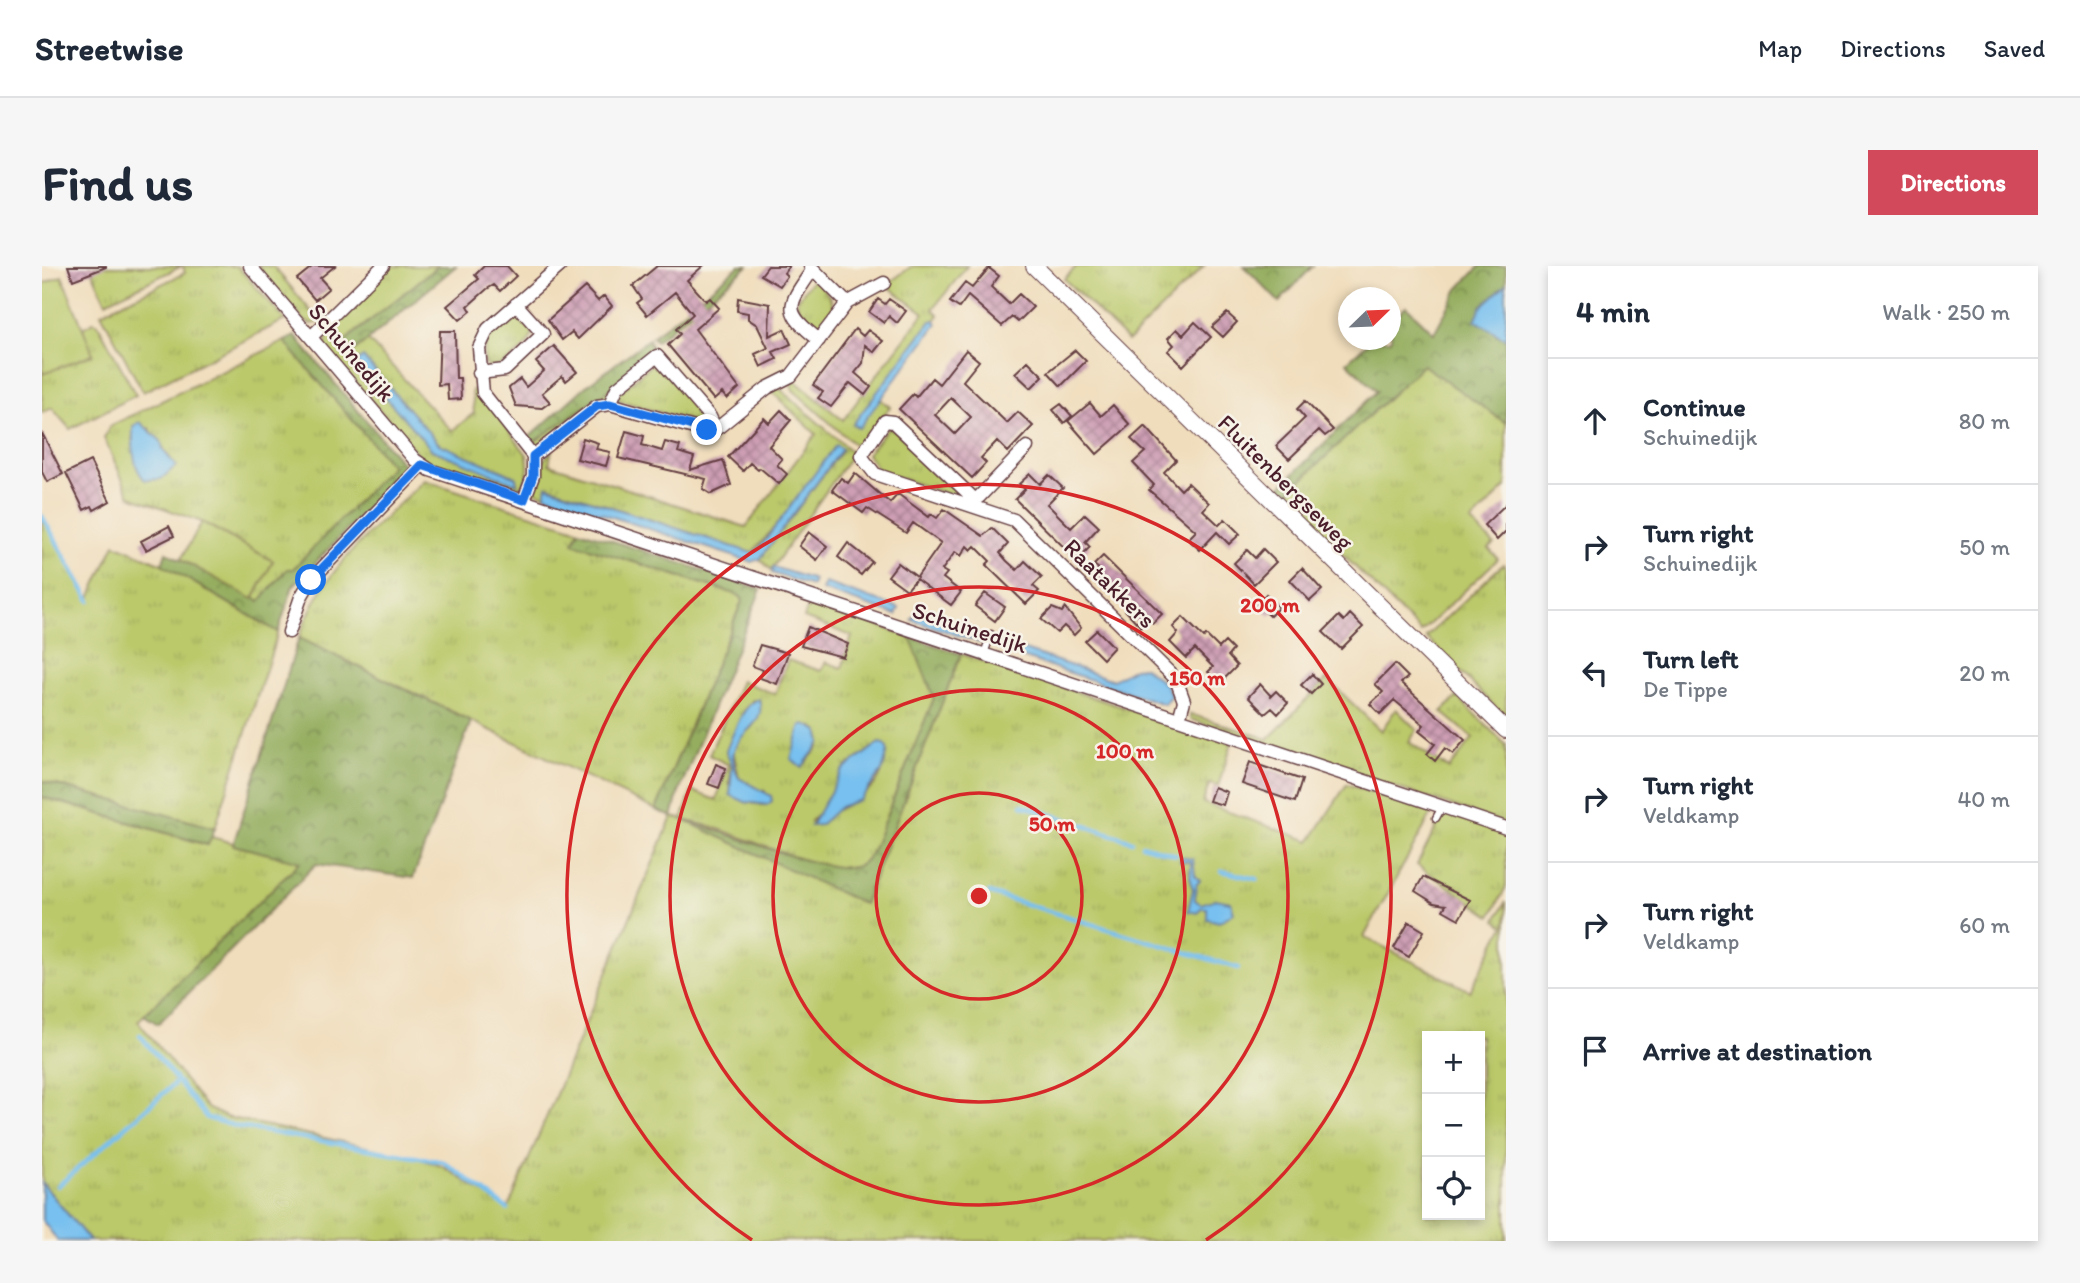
<!DOCTYPE html>
<meta charset="utf-8">
<style>
body{margin:0;font-family:Itim,sans-serif;background:#f6f6f7;color:#1f2937}
.controls{position:absolute;right:21px;bottom:21px;display:grid;overflow:hidden;border-radius:0px;box-shadow:0 4px 10px #0003}
.controls button{width:63px;height:63px;display:grid;place-items:center;padding:0;border:0;border-bottom:2px solid #e0e1e3;background:#fff;color:#1f2937;font:35px sans-serif}
.compass{position:absolute;left:1296px;top:21px;width:63px;height:63px;border-radius:50%;background:#fff;box-shadow:0 4px 10px #0003;rotate:67deg}
.stop{position:absolute;width:21px;height:21px;margin:-16px;border:5px solid #1a73e8;border-radius:50%;background:#fff}
.stop.end{background:#1a73e8;border-color:#fff;box-shadow:0 2px 7px #0008}
.list{margin:0;padding:0;list-style:none}
h2{display:flex;justify-content:space-between;align-items:center;height:91px;margin:0;padding:0 28px;font-size:30px}
h2 small{font-size:23px;font-weight:400;color:#747a83}
.list li{display:grid;grid-template-columns:46px 1fr auto;gap:21px;align-items:center;box-sizing:border-box;height:126px;padding:0 28px;border-top:2px solid #e0e1e3}
.list b{display:block;font-size:26px;white-space:nowrap}
.list p{margin:0;font-size:23px;white-space:nowrap;color:#747a83}
.list em{font-size:23px;font-style:normal;color:#747a83}
.icon{flex:none;width:38px;height:38px;fill:none;stroke:currentColor;stroke-width:2;stroke-linecap:round;stroke-linejoin:round}
.map{position:relative;flex:none;width:1464px;height:975px;overflow:hidden;border-radius:0px}
header{display:flex;align-items:center;gap:42px;box-sizing:border-box;height:98px;padding:0 35px;background:#fff;border-bottom:2px solid #e0e1e3}
header strong{font-size:33px}
nav{display:flex;gap:38px;margin-inline-start:auto;font-size:24px}
.intro{display:flex;align-items:center;justify-content:space-between;box-sizing:border-box;height:168px;padding:0 42px}
h1{margin:0;font-size:49px}
.button{padding:18px 32px;border-radius:0px;background:#d1495b;color:#fff;font-size:24px;font-weight:700}
main{display:flex;gap:42px;padding:0 42px}
aside{flex:1;background:#fff;border-radius:0px;box-shadow:0 4px 10px #0003}
.map>svg:first-child{display:block}
</style>
<header>
<strong>Streetwise</strong>
<nav><a>Map</a><a>Directions</a><a>Saved</a></nav>
</header>
<div class="intro"><h1>Find us</h1><a class="button">Directions</a></div>
<main>
<div class="map">
<svg width="1464" height="975" viewBox="0 0 1464 975">
<defs>
<pattern id="grass-tufts" width="24" height="20" patternUnits="userSpaceOnUse" patternTransform="scale(1.75)"><rect width="24" height="20" fill="#bbc96b"/><path d="M3 7l-1-3M5 7V3M7 7l1-3M15 17l-1-3M17 17v-4M19 17l1-3" fill="none" stroke="#a2ac5d"/></pattern>
<pattern id="forest-crowns" width="20" height="18" patternUnits="userSpaceOnUse" patternTransform="scale(1.75)"><rect width="20" height="18" fill="#94ad5f"/><path d="M2 6a3 3 0 1 1 6 0M12 15a3 3 0 1 1 6 0" fill="none" stroke="#7b8c4f"/></pattern>
<pattern id="building-cross-hatch" width="8" height="8" patternUnits="userSpaceOnUse" patternTransform="scale(1.75)"><rect width="8" height="8" fill="#cd9eb4"/><path d="M0 0l8 8M0 8l8-8" fill="none" stroke="#a88093"/></pattern>
</defs>
<rect width="100%" height="100%" fill="#f7f3e8"/>
<filter id="ink" filterUnits="userSpaceOnUse"><feTurbulence type="fractalNoise" baseFrequency=".0143" numOctaves="2"/><feDisplacementMap in="SourceGraphic" scale="14" xChannelSelector="R" yChannelSelector="G"/><feConvolveMatrix kernelMatrix="1 2 1 2 8 2 1 2 1" color-interpolation-filters="sRGB"/></filter>
<filter id="wash" filterUnits="userSpaceOnUse"><feTurbulence type="fractalNoise" baseFrequency=".00686" numOctaves="4" result="noise"/><feDisplacementMap in="SourceGraphic" scale="28" xChannelSelector="R" yChannelSelector="G"/><feGaussianBlur stdDeviation="1.57" result="paint"/><feColorMatrix in="noise" values="0 0 0 0 0 0 0 0 0 0 0 0 0 0 0 0 0 1.4 0 .05"/><feComposite in="paint" operator="in"/></filter>
<g filter="url(#wash)">
<rect width="100%" height="100%" fill="#f0ddbc"/>
<path fill="url(#grass-tufts)" stroke="#82744b" stroke-width="2" fill-rule="evenodd" d="M48,0H140L64,36Z
M141,0H195L243,54L101,126L59,47L143,7Z
M215,0H231L278,56L269,58L262,55Z
M348,0H396L298,79L307,89L326,74L410,165L432,147L430,124L436,123L485,189C488,205 486,221 468,226L383,196L283,82L286,65ZM321,91L397,178L474,211L475,218L390,184Z
M870,0H925L891,43L897,49L811,158L817,162L838,133L848,141L819,179L814,180L751,124L749,117L752,114L801,154L882,47L844,19Z
M1035,0H1162L1086,75L1022,13Z
M772,12C791,30 802,49 774,66L757,53L755,34Z
M470,49H477L491,65C489,81 463,100 448,102L443,98C439,73 452,64 470,49Z
M51,56L56,58L94,129L28,163L10,142L0,147V106L50,89L41,62Z
M243,75L351,200L251,303H245L218,335L211,333L231,295L160,256L88,230L62,172L68,160ZM107,162C117,176 125,186 133,201L124,207L95,199L90,172Z
M610,98H616L662,150L659,158L576,134L575,129Z
M1381,98L1464,157V221L1429,256L1452,278L1447,283L1456,293L1379,366L1242,230Z
M572,120L564,131L497,179L489,178Z
M737,122L811,187L729,304L718,293L800,184L710,287L506,220L503,229L492,225L500,197L510,183L507,198L704,261L774,168L728,124Z
M846,162L854,165L920,229L917,232L837,205L825,188Z
M382,214L537,264L532,277L696,329L701,333L614,544L257,372C281,301 331,265 382,214Z
M0,250L47,334L73,278L120,298L236,366L173,562L0,515Z
M1461,298L1464,302V452L1384,371Z
M772,336L868,371L892,432L831,583C826,591 822,599 812,601C770,608 691,561 645,555L822,638L919,388L1190,477L1176,520L1167,518L1161,537L1268,575L1305,518L1390,547L1322,671L1428,725L1462,660L1454,654L1464,635V975H48L0,917V531L165,579L169,571L259,595L96,755L165,842L184,851L376,892L402,901L466,943L630,551L640,553L650,525L674,534L687,499L667,489L699,415L733,428L746,394L779,405L784,396L800,402L810,370L762,352L766,341ZM711,434L719,437L715,454L708,463L699,468L691,484L697,512L713,523L723,525L722,539L703,536L687,518L690,500L684,486L702,444ZM770,460L776,465L777,481L760,501ZM837,477C838,484 841,497 840,505C833,531 789,546 768,556L780,544L804,501ZM1385,770H1438V949H1385Z
M1285,413L1339,465L1354,443L1375,464L1367,476L1407,503L1431,472L1400,446L1415,431L1464,479V558L1148,453V448L1226,473Z
M1406,547L1464,566V621L1449,650L1375,599L1398,554Z"/>
<path fill="url(#forest-crowns)" stroke="#6f6645" stroke-width="2" d="M396,0H414L307,90L298,79Z
M697,0H706L614,75L610,71Z
M1202,0H1271L1237,36Z
M1438,0H1464V18L1439,41L1454,68L1464,73V157L1381,99L1242,230L1236,223L1335,125L1305,96L1329,74H1349V55L1364,40L1392,67L1416,23Z
M253,70L361,198L362,204L251,320L236,366L120,298L124,286L218,335L245,303H251L350,200L247,81L243,75Z
M607,73L610,86L572,120L489,178L485,173L544,120Z
M537,264L719,323L636,528L630,551L614,544L701,333L696,329L531,277Z
M868,371L919,388L822,638L639,553C676,563 781,607 812,601C822,599 826,591 831,583L892,432Z
M257,372L429,455L371,612L274,598L116,758L102,749L258,596L191,579Z
M0,515L173,562L166,579L0,531Z"/>
<path fill="#bbc96b" stroke="#82744b" stroke-width="2" d="M20,10L51,88L1,108L0,18Z
M160,256L231,295L211,333L139,293Z"/>
<path fill="#77c0ef" stroke="#60708d" stroke-width="2" d="M1464,18V73L1433,54L1439,41Z
M889,55L893,54L895,58L817,162L811,158Z
M321,91L397,178L474,211L475,218L390,184L313,97Z
M98,156L119,175L121,184L134,200L119,213L103,214C89,200 91,177 91,160Z
M794,179L800,183L718,293L709,296L503,229L505,220L710,287L716,284Z
M731,301L772,314L770,320L730,307Z
M783,317L857,342L854,349L780,324Z
M874,348L944,371L942,378L870,354Z
M959,376L1071,414L1092,402L1102,401L1124,419L1129,429L1122,438L956,383Z
M717,433C728,467 674,466 697,512L729,530L730,535L725,539L703,536L688,529L690,500L684,485C690,471 701,436 717,433Z
M764,458L776,465L779,476L760,501L749,493L759,459Z
M837,477L843,478L846,485L840,505L818,534L798,541L778,559L769,560L801,504Z
M1139,591L1151,593L1153,609L1158,615L1154,619L1153,634L1159,638L1174,633L1189,636L1192,647L1177,656L1165,653V642H1159L1155,647L1146,645L1151,623L1148,615L1149,596L1138,595Z
M0,917L48,975H16L0,954Z"/>
<g fill="none" stroke-linecap="round" stroke-linejoin="round">
<path stroke="#77c0ef" stroke-width="4.5" d="M0,250L48,335
M980,539L1090,575
M1100,579L1134,589
M1180,605L1215,613
M947,627L1196,702
M98,769L165,852L197,861L402,896L466,943
M16,920L132,818"/>
</g>
<g id="blocks">
<path fill="url(#building-cross-hatch)" fill-rule="evenodd" d="M26,0H64V1L31,14Z
M271,0H293L278,12L287,22L273,34L255,13Z
M442,0H465L474,10L458,25L452,19L445,23L426,40L429,45L418,54L405,40L437,13L433,9Z
M615,0H661L645,14L664,35L668,32L677,42L653,63L697,122L685,133L680,127L672,134L626,79L638,68L634,63L651,48L633,26L605,49L595,37L600,33L591,20Z
M726,0H747L742,7L745,10L738,20L719,9Z
M947,2L957,10L949,21L967,38L977,28L991,41L976,56L970,51L960,60L926,30L917,42L908,36L923,17L930,22Z
M543,21L556,35L562,30L570,40L536,73L530,66L520,74L506,54Z
M696,32L728,38L727,70L742,63L749,78L731,86L735,93L719,101L713,88L726,82L715,59L706,53V47L695,45Z
M836,33L843,38L847,33L864,45L855,57L847,50L842,57L827,46Z
M1185,47L1195,56L1181,71L1170,61Z
M1153,56L1169,71L1141,100L1126,85L1132,79L1126,72L1135,63L1141,69Z
M813,63L821,70L826,64L841,75L832,86L823,79L821,97L813,107L829,121L823,129L808,117L789,141L776,132L781,126L771,119Z
M398,65H413L414,112H418L419,133L406,134L405,118L396,119Z
M512,80L535,106L524,115L520,110L500,127L508,136L500,142L474,140L467,122L478,113L484,121L502,105L494,96Z
M924,84L937,95L921,115L965,157L976,146L991,160L966,186L955,175L939,192L944,197L930,212L857,143L871,128L874,131L890,112L897,118ZM909,132L929,151L913,168L893,149Z
M1033,84L1044,95L1019,120L1006,106Z
M986,95L1001,110L989,122L973,107Z
M1263,135L1291,164L1283,170L1277,164L1247,193L1234,180L1263,152L1255,143Z
M1048,137L1059,150L1071,139L1088,159L1055,188L1026,155Z
M1019,138L1030,150L1022,157L1011,144Z
M739,144L749,154L727,180L740,193L735,199L745,208L737,218L718,202L716,204L708,197L701,205L686,191L722,152L727,157Z
M1103,160L1134,194L1122,206L1139,224L1146,217L1167,237L1161,244L1177,259L1183,253L1198,268L1187,278L1175,266L1158,284L1146,273L1154,265L1107,224L1112,219L1091,197L1103,186L1089,173Z
M584,165L602,170L600,179L620,185L623,176L638,180L636,186L652,191L648,204L681,194L689,219L669,228L661,223L664,213L576,192Z
M0,167L21,208L5,216L0,206Z
M541,172L556,177L554,183L568,186L564,200L535,193Z
M48,195L68,235L52,244L50,240L42,244L24,207Z
M813,207L848,237L856,228L887,251L889,248L895,252L902,243L941,270L950,262L966,278L958,287L965,295L975,304L983,295L1000,311L991,320L997,325L984,338L944,299L948,295L933,280L929,284L925,280L919,290L913,286L900,304L905,307L901,312L919,326L909,339L874,313L865,324L846,310L856,297L875,311L899,277L871,257L864,267L825,242L821,247L790,224L799,212L806,217Z
M988,208L998,218L1007,209L1021,222L1005,238L1029,262L1043,248L1057,261L1043,276L1048,281L1035,294L973,233L983,223L977,218Z
M1464,238V265L1455,274L1442,259Z
M127,260L132,270L104,284L99,275Z
M767,266L785,280L775,294L757,280Z
M806,277L830,296L819,309L796,291Z
M1221,283L1234,296L1212,318L1192,297L1205,284L1213,292Z
M1061,290L1120,348L1111,357L1107,353L1099,361L1083,344L1090,337L1073,320L1065,327L1049,311L1057,303L1052,299Z
M1260,302L1280,324L1268,335L1248,314Z
M943,327L963,341L953,355L933,340Z
M1224,328L1237,341L1228,350L1215,338Z
M1010,342L1020,346L1023,342L1039,362L1032,369L1022,360L1015,367L999,353Z
M1308,348L1321,361L1299,383L1281,366L1297,350L1302,355Z
M1141,351L1162,372L1164,369L1177,382L1183,376L1191,384L1186,390L1195,400L1178,417L1166,406L1171,401L1153,383L1144,392L1128,376L1136,367L1131,361Z
M766,361L806,378L801,391L759,380Z
M1055,364L1072,381L1061,393L1043,375Z
M718,379L746,387L735,418L718,412L721,404L710,400Z
M1353,398L1366,411L1359,417L1423,474L1411,488L1403,482L1393,495L1385,488L1393,478L1377,465L1382,459L1352,434L1338,448L1328,438L1341,426L1333,418Z
M1270,408L1279,418L1269,428L1259,419Z
M1218,418L1229,430L1234,425L1246,437L1236,448L1230,442L1223,448L1206,431Z
M1208,496L1260,514L1253,536L1200,518Z
M674,498L684,502L677,522L666,518Z
M1172,521L1185,526L1181,539L1167,535Z
M1381,611L1428,634L1417,653L1401,644L1404,639L1392,637L1373,625Z
M1367,656L1382,665L1367,691L1352,682Z"/>
</g>
</g>
<g filter="url(#ink)">
<use href="#blocks" fill-opacity="0" stroke="#633c41" stroke-width="2"/>
<g fill="none" stroke-linecap="round" stroke-linejoin="round">
<defs>
<path id="service" d="M942,388L949,368
M1394,552L1400,541"/>
<path id="minor" d="M208,0L373,194L388,204L1464,562
M768,0L805,37
M771,3C746,40 739,44 777,74
M269,71L341,0
M437,107L463,104L501,68L474,38
M568,138L575,122L615,90L668,151L674,163
M491,190L555,140L568,138L659,164L677,161L725,122L749,110L805,37L842,17
M929,233L937,231L985,181
M482,234L491,210V190L441,127L437,82L446,63L518,0
M931,240L928,229L851,156L843,155L819,190L833,208L972,254L1134,413L1142,435L1137,453
M247,366L259,331L269,314L380,199"/>
<path id="tertiary" d="M992,0L1464,464"/>
</defs>
<use href="#service" stroke="#633c41" stroke-width="9"/>
<use href="#minor" stroke="#633c41" stroke-width="15"/>
<use href="#tertiary" stroke="#633c41" stroke-width="18"/>
<use href="#service" stroke="#fff" stroke-width="6"/>
<use href="#minor" stroke="#fff" stroke-width="12"/>
<use href="#tertiary" stroke="#fff" stroke-width="16"/>
</g>
</g>
<g fill="none" stroke-linecap="round" stroke-linejoin="round" filter="url(#ink)">
<path stroke="#1a73e8" stroke-width="9" d="M269,314L380,199L482,234L491,210V190L555,140L568,138L665,164"/>
</g>
<g fill="none" stroke="#d62828" stroke-width="3.5">
<circle cx="937" cy="630" r="103"/>
<circle cx="937" cy="630" r="206"/>
<circle cx="937" cy="630" r="309"/>
<path d="M710 974A412 412 0 1 1 1164 974"/>
</g>
<g text-anchor="middle" dominant-baseline="central" stroke-width="5" stroke-linejoin="round" paint-order="stroke">
<g font-size="24" fill="#4a1f2b" stroke="#f7f3e8">
<text transform="translate(310 86) rotate(50)">Schuinedijk</text>
<text transform="translate(1244 216) rotate(45)">Fluitenbergseweg</text>
<text transform="translate(1068 317) rotate(44)">Raatakkers</text>
<text transform="translate(928 361) rotate(18)">Schuinedijk</text>
</g>
</g>
<circle cx="937" cy="630" r="10" fill="#d62828" stroke="#f7f3e8" stroke-width="3.5"/>
<g font-size="21" text-anchor="middle" font-weight="bold" fill="#d62828" stroke="#f7f3e8" stroke-width="5" stroke-linejoin="round" paint-order="stroke">
<text x="1228" y="346">200 m</text>
<text x="1155" y="419">150 m</text>
<text x="1083" y="492">100 m</text>
<text x="1010" y="565">50 m</text>
</g>
</svg>
<div class="controls">
<button>+</button>
<button>−</button>
<button><svg class="icon" aria-label="locate" viewBox="0 0 24 24"><circle cx="12" cy="12" r="6"/><path d="M12 2v4M12 18v4M2 12h4M18 12h4"/></svg></button>
</div>
<svg class="compass" viewBox="-18 -18 36 36"><path d="M0-13l5 13h-10z" fill="#e53935"/><path d="M0 13l5-13h-10z" fill="#747a83"/></svg>
<div class="stop" style="left:269px;top:314px"></div>
<div class="stop end" style="left:665px;top:164px"></div>
</div>
<aside>
<h2>4 min<small>Walk · 250 m</small></h2>
<ul class="list">
<li><svg class="icon" aria-label="ahead" viewBox="0 0 24 24"><path d="M12 20V5M6 11l6-6 6 6"/></svg><div><b>Continue</b><p>Schuinedijk</p></div><em>80 m</em></li>
<li><svg class="icon" aria-label="right" viewBox="0 0 24 24"><path d="M7 20v-9h11M14 6l5 5-5 5"/></svg><div><b>Turn right</b><p>Schuinedijk</p></div><em>50 m</em></li>
<li><svg class="icon" aria-label="left" viewBox="0 0 24 24"><path d="M17 20v-9H6M10 6l-5 5 5 5"/></svg><div><b>Turn left</b><p>De Tippe</p></div><em>20 m</em></li>
<li><svg class="icon" aria-label="right" viewBox="0 0 24 24"><path d="M7 20v-9h11M14 6l5 5-5 5"/></svg><div><b>Turn right</b><p>Veldkamp</p></div><em>40 m</em></li>
<li><svg class="icon" aria-label="right" viewBox="0 0 24 24"><path d="M7 20v-9h11M14 6l5 5-5 5"/></svg><div><b>Turn right</b><p>Veldkamp</p></div><em>60 m</em></li>
<li><svg class="icon" aria-label="arrive" viewBox="0 0 24 24"><path d="M6 21V4h12l-3 4 3 4H6"/></svg><div><b>Arrive at destination</b></div></li>
</ul>
</aside>
</main>
